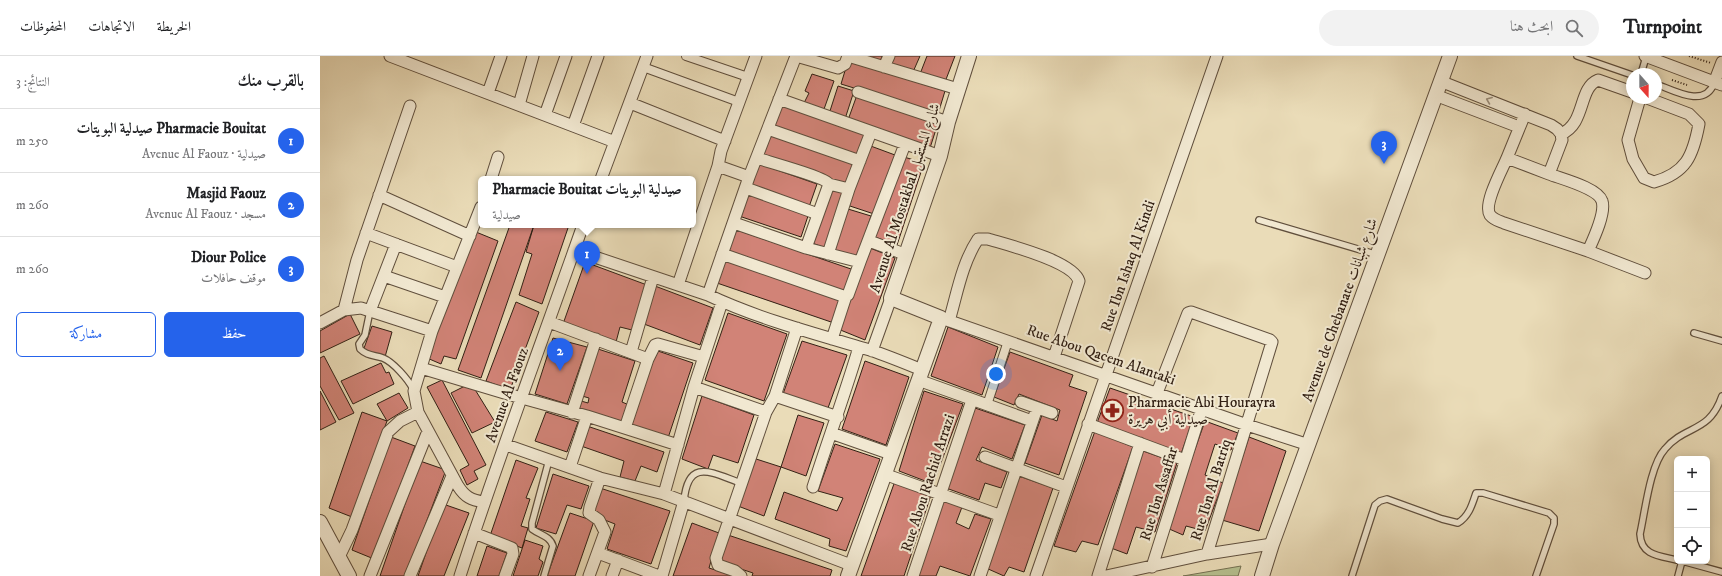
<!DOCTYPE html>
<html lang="ar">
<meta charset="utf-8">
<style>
body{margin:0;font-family:"IM FELL DW Pica",Amiri,serif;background:#f2f2f2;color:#202124;direction:rtl}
.controls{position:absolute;right:12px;bottom:12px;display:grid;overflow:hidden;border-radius:6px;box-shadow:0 2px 10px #0003}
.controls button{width:36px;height:36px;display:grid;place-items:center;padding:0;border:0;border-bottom:1px solid #e0e0e0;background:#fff;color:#202124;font:20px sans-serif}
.compass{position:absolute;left:1306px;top:12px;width:36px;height:36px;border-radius:50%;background:#fff;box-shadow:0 2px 10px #0003;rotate:159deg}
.you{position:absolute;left:676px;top:318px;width:14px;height:14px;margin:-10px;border:3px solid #fff;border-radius:50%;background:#1a73e8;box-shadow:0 0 0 6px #1a73e833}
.badge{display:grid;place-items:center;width:26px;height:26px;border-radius:50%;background:#2563eb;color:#fff;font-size:13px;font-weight:700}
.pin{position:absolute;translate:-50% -33px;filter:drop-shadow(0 1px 2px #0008)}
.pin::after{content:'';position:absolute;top:21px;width:14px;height:12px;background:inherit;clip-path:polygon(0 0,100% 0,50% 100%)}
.popup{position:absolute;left:158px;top:120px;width:218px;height:52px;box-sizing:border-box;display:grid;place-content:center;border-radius:6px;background:#fff;filter:drop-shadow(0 1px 3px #0005);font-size:13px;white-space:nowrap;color:#757577}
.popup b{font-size:15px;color:#202124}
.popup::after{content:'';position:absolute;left:50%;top:100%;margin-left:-8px;border:8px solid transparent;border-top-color:#fff}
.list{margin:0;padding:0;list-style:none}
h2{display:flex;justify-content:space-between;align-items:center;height:52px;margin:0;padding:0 16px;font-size:17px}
h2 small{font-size:13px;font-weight:400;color:#757577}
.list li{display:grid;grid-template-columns:26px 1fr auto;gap:12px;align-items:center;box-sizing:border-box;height:64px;padding:0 16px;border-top:1px solid #e0e0e0}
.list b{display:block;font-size:15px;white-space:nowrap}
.list p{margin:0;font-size:13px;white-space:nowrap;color:#757577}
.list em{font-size:13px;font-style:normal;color:#757577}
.actions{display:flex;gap:8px;padding:12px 16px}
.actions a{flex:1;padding:9px 0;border:1px solid #2563eb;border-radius:6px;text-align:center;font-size:14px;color:#2563eb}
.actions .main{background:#2563eb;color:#fff}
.icon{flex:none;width:22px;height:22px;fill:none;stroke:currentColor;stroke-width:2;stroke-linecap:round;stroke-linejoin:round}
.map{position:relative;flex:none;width:1402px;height:520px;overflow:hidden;direction:ltr}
header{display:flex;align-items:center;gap:24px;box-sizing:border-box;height:56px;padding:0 20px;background:#fff;border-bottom:1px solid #e0e0e0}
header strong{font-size:19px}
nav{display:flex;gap:22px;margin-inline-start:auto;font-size:14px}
.search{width:280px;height:36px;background:#f2f2f2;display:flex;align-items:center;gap:10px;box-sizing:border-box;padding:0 14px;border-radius:22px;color:#757577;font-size:15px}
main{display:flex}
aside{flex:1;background:#fff}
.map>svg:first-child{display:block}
</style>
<header>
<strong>Turnpoint</strong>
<div class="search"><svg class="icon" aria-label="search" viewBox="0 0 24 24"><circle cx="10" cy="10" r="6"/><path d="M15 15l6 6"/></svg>ابحث هنا</div>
<nav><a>الخريطة</a><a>الاتجاهات</a><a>المحفوظات</a></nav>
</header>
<main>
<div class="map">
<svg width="1402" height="520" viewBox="0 0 1402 520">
<rect width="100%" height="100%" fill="#eadcb8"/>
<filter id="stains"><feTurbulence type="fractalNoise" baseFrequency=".005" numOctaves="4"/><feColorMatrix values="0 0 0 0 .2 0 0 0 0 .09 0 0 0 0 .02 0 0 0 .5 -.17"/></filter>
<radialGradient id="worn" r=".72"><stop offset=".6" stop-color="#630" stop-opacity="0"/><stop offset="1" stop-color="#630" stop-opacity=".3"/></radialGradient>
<path fill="#b6c08f" stroke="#747052" d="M921,510L918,520H863Z"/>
<path fill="#d18377" stroke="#322014" d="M542,0H562L560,7Z
M572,0H600L593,16L569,7Z
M607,0H635L625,26L600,18Z
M528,5L625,35L618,58L521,28Z
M492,18L514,25L503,56L483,49L489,37L485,35Z
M518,30L534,35L525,63L509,58Z
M537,39L618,67L610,92L528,64Z
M461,48L546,77L537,101L453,72Z
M448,76L536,105L528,130L440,101Z
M548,89L575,99L554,158L527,149Z
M584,101L604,107L577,189L555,181Z
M437,107L497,128L489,151L429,130Z
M511,132L527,138L508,193L492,187Z
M427,136L489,157L481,181L419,160Z
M528,153L551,160L537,204L513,196Z
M190,169H214L161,322L138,314Z
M214,169H249L222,248L199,239L212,198L206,196Z
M414,173L534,214L525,238L405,197Z
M156,176L178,185L136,303L124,300L121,308L107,302Z
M550,192L575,202L545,284L518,273Z
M405,202L523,242L514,267L397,227Z
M265,206L327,229L312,274L300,271L296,286L243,268Z
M335,230L393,252L380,289L324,268Z
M196,246L219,256L190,334L166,325Z
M408,257L467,278L444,345L385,324Z
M30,258L40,278L0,297V275Z
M52,270L72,276L65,301L43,295Z
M628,271L678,291L662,339L611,320Z
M233,282L267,291L247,348L215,338Z
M482,285L527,299L508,352L463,338Z
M278,293L315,305L302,346L309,349L304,366L259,352L261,345L268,347L269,342L262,340Z
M335,294L373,307L348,382L310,368Z
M690,296L753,319L749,330L767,336L739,419L705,407L722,359L737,365L740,354L699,338L694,349L674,341Z
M4,300L34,357L19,364L0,330V302Z
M545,305L589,321L566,389L522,373Z
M61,307L66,317L69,316L74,328L33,348L21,325Z
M122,324L166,409L154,415L158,423L147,429L140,414L149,409L107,331Z
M151,327L175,366L152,377L131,337Z
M790,332L874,361L861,398L777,367Z
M0,335L16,366L0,374Z
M604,335L643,348L613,428L579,415Z
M79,337L88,352L67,365L57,348Z
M382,340L434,359L418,407L393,399L388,413L362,403Z
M655,352L705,369L692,403L662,391L656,404L687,416L681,432L665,427L659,444L626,432Z
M42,356L67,365L32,461L9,452Z
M226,356L258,366L247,396L215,385Z
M478,359L504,367L486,420L461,411Z
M885,365L918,377L911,394L895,388L885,419L903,427L885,475L866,470L863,479L847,472Z
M267,370L344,396L337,416L321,410L315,425L300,421L304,405L261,390Z
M775,375L813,391L778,489L762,485L756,496L734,490Z
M71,381L95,390L54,503L32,494Z
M929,381L966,395L939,475L902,464Z
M515,388L560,403L526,495L509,490L510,483L455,463L464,436L517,455L523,442L498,435Z
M823,395L857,407L835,476L816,471L807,498L791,492Z
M433,402L461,411L444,460L418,450Z
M196,404L218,412L206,442L210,443L201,470L208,472L202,492L170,480Z
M100,405L126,414L86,520H60Z
M233,418L269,430L261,453L247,449L236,478L216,472Z
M699,420L733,432L704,516L689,511L684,520L666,512Z
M575,425L611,439L584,520H541Z
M280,432L350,455L331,508L287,493L295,468L272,459Z
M622,443L642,451L636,467L649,473L655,458L671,463L650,520L620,510L616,520H594Z
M123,448L149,457L124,520H98Z
M250,457L274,465L255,520H227Z
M372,467L399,477L389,512L414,520H353Z
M408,479L512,514L510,520H432L433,517L397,505Z
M205,484L223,490L219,503L223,506L218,520H193Z
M167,490L187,497L179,520H157Z"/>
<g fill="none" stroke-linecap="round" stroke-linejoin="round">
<defs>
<path id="service" d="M1257,0L1312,19
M1321,18L1326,1
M1336,28C1353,34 1385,53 1394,27
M939,164L1058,199
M50,255L45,279L39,288L40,293C47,300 54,299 63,302C73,306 88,323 93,333
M1374,277L1402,285
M364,445C368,401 392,417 421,427
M1357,504C1340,500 1321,500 1320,478C1325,456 1330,409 1345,393C1366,368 1389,378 1402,340
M1362,505L1402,516
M224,520L233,490C230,480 220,479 212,473V467L229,404
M1032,520L1055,449L1060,445L1067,443L1122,463L1138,467C1149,460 1152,449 1156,437H1163L1229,457L1234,462V468L1216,520
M1358,520L1362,505"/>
<path id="pedestrian" d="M366,0L428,21
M323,11L419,46
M667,349L688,285"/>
<path id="minor" d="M70,0L295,86
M528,0L638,33
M1325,0L1402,29
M564,11L569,0
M1120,25L1231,69L1237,73L1241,78L1242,84L1229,118L1187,102L1205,58
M1394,27L1402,6
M538,36L628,66
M168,37L181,0
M1115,39L1199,71
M1320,42L1308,84L1313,103L1324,122L1334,126C1366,117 1373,100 1379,68L1369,58L1327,42
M459,43L620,100
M310,47L405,85
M199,49L213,0
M225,59L246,0
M253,70L278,0
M448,73L540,105
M1241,78C1266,68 1258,32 1278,24L1312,36
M437,102C448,106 505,121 509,128L529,133L551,76
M1187,102C1182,114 1163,148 1170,159C1174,164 1179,165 1184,167L1268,195C1273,184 1286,157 1282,145C1278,132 1242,123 1229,118
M398,110L429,121
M171,123L178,101
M281,123L327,0
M426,132L498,158
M59,139L150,180
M161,151L112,275L94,335L98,356L138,430C145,441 151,444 164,446
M414,167L486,192L540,206L585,88
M46,177L137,211
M549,185L587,199
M486,192L509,128
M254,194L388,239C439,263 496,278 550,294C568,300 585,307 602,314
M1268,195L1325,217
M402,198L523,240L528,239L540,206
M508,198L529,133
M64,220L125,241
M358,229L398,110L401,95L436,0
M388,239L429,121L476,0L518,12L525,8L528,0
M24,254L37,204L90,50
M50,255L76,188
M621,262L927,369L989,389
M629,265C637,238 642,207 658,183H668C688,189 753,205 759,225L734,301
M229,266L328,303
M0,267L24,254L41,252L112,275
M512,283L526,240
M552,295L571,242
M311,296L333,221
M101,312L191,339L267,360L358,389
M598,324L712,365
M374,331L446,356
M837,337L868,257L871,256L950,284L952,286L887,498
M455,340L518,361
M701,346L732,357
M252,357L276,283
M768,368L865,404
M305,372L328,303L335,289L338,288L384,301
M511,377L571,398
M186,389L280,422L344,438L531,509
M665,401L746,431
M250,411L267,360
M564,418L679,459
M493,431C508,384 525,338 539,291
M344,438L374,331L402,246
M154,477L192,492L193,498L185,520
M278,497L339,520
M19,501L32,474L68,376L80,365L98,356
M832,511L882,352
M50,520L108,375
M90,520L132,420
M140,520C178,402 222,286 263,169
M269,520L285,476L279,464L269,457L270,451L280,422
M292,520L298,504
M342,520L364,445
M421,520L415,515L398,509L396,502L446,356L455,340L477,272
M593,520L652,344
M660,520L717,352
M716,520L897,0
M778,520L820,387
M786,520L887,498L952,488"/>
<path id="tertiary" d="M0,466L29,520
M528,520L621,262L571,242L620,100L628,66L649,0
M942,520L952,488L1130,0"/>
</defs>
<use href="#service" stroke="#604f3d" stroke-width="8"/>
<use href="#pedestrian" stroke="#604f3d" stroke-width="10"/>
<use href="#minor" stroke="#604f3d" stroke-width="13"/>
<use href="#tertiary" stroke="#604f3d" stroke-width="16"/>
<path stroke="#322014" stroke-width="2" stroke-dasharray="1 2" stroke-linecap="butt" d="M1369,0L1391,7
M1352,24L1367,29"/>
<use href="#service" stroke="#f1e8d1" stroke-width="5.5"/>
<use href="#pedestrian" stroke="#f1e8d1" stroke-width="8"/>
<use href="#minor" stroke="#f1e8d1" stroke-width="11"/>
<use href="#tertiary" stroke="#f1e8d1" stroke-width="14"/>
</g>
<defs><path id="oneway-chevron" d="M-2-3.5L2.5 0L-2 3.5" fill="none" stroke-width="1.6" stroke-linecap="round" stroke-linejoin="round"/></defs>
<use stroke="#9b8e7c" href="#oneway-chevron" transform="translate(1169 44) rotate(-158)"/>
<defs>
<symbol id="pharmacy-ring" viewBox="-11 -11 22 22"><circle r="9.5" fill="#f1e8d1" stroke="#8f2418" stroke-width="1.5"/><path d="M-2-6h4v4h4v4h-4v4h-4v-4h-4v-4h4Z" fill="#8f2418"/></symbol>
</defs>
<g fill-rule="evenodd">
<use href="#pharmacy-ring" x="780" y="342" width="25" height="25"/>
</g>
<g text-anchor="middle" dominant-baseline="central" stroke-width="4" stroke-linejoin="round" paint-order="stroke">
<g font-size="15" fill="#322014" stroke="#f1e8d1">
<text transform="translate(585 142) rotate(-72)">Avenue Al Mostakbal شارع المستقبل</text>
<text transform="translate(808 210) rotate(-71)">Rue Ibn Ishaq Al Kindi</text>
<text transform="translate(1020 254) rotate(-70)">Avenue de Chebanate شارع شبانات</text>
<text transform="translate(781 299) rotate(19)">Rue Abou Qacem Alantaki</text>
<text transform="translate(187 339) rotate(-70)">Avenue Al Faouz</text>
<text transform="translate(608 427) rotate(-72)">Rue Abou Rachid Arrazi</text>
<text transform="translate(891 434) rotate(-73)">Rue Ibn Al Batriq</text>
<text transform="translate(839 438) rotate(-73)">Rue Ibn Assaffar</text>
</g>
<g font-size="15" fill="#322014" stroke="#f1e8d1" text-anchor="start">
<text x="808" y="346">Pharmacie Abi Hourayra<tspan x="808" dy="17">صيدلية أبي هريرة</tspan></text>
</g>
</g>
<rect width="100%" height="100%" filter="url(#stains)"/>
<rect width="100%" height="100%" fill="url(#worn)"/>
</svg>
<div class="controls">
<button>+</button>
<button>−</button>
<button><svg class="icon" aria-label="locate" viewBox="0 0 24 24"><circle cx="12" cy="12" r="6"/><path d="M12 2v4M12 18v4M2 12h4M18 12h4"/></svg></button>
</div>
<svg class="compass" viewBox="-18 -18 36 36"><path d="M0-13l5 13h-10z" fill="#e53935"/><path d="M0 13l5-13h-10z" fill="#757577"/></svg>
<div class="you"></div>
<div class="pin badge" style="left:267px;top:218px">1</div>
<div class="popup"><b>Pharmacie Bouitat صيدلية البويتات</b>صيدلية</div>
<div class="pin badge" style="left:240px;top:315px">2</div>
<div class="pin badge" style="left:1064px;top:108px">3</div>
</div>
<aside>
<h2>بالقرب منك<small>النتائج: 3</small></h2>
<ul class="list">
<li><span class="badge">1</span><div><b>Pharmacie Bouitat صيدلية البويتات</b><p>صيدلية · Avenue Al Faouz</p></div><em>250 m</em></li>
<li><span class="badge">2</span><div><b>Masjid Faouz</b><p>مسجد · Avenue Al Faouz</p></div><em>260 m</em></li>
<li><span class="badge">3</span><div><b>Diour Police</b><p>موقف حافلات</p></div><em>260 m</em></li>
</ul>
<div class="actions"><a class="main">حفظ</a><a>مشاركة</a></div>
</aside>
</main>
